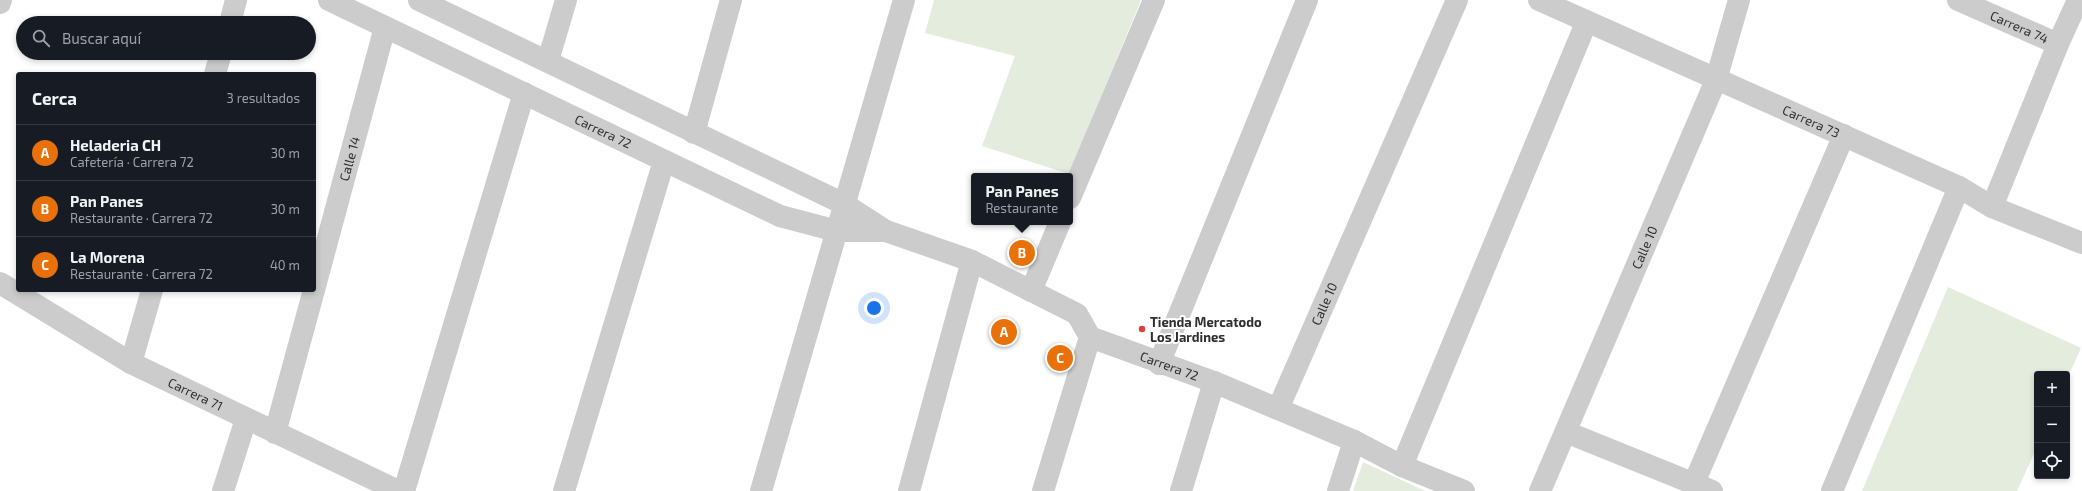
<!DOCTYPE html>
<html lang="es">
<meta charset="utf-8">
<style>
body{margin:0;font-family:"Exo 2",sans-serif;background:#242831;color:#f1f3f6}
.controls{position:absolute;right:12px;bottom:12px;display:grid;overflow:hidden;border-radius:4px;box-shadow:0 2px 6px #0003}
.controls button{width:36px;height:36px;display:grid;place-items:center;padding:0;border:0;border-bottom:1px solid #363941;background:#171b24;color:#f1f3f6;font:20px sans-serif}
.you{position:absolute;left:874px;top:308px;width:14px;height:14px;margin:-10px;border:3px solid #fff;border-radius:50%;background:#1a73e8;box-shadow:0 0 0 6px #1a73e833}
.badge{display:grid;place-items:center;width:26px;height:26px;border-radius:50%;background:#dc423c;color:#fff;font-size:13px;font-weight:700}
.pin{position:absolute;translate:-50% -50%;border:2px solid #fff;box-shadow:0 1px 4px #0006}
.popup{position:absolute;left:971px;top:173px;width:102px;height:52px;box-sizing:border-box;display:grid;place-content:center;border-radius:4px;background:#171b24;filter:drop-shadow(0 1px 3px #0005);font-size:13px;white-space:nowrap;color:#9ea1a6}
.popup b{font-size:15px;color:#f1f3f6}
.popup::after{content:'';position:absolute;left:50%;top:100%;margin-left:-8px;border:8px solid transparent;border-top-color:#171b24}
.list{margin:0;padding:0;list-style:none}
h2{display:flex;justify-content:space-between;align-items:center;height:52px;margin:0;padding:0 16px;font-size:17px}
h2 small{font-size:13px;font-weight:400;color:#9ea1a6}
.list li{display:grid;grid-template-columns:26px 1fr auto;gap:12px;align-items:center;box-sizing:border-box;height:56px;padding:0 16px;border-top:1px solid #363941}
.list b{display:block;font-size:15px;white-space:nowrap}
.list p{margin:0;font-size:13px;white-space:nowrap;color:#9ea1a6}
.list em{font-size:13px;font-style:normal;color:#9ea1a6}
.icon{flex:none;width:22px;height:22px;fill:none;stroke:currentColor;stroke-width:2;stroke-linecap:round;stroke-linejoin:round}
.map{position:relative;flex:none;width:2082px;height:491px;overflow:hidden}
.search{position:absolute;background:#171b24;box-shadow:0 2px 6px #0003;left:16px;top:16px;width:300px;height:44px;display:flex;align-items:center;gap:10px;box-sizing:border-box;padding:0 14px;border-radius:22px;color:#9ea1a6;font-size:15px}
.panel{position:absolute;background:#171b24;box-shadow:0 2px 6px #0003;left:16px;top:72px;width:300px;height:220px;border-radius:4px}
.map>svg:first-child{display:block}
</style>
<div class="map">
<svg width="2082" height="491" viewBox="0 0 2082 491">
<rect width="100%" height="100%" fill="#fff"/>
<path fill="#e4ecde" d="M934,0H1141L1069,174L982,146L1015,56L925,33Z
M1948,287L2081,348L2067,379V374H2037V447L2017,491H1862Z
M1363,462L1425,491H1353Z"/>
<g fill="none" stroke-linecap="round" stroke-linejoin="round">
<g stroke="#ccc" stroke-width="22">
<path id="s1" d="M329,0L780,216L837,231H886"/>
<path id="s2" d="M419,0L844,204L886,231L972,261L1077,314L1090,337L1214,382L1354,441L1402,466L1464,491"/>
<path id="s3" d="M1539,0L1959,187L1992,207L2082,243"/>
<path id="s4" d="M1958,0L2058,44"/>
<path d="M230,23L236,0"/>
<path d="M548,61L566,0"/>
<path d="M215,74L221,53"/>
<path d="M694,133L731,0"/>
<path d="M1070,198L1154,0"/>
<path d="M1992,207L2058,44L2078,0"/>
<path id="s5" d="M0,283L131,363L398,491"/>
<path id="s6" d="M314,290L385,27"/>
<path d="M1031,291L1060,222"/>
<path d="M131,363L152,290"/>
<path d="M1159,364L1307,0"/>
<path id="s7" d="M1278,409L1457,0"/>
<path d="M1566,432L1712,491"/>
<path d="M275,433L314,290"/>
<path d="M1402,466L1586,23"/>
<path d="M1694,483L1844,135"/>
<path d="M223,491L246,419"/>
<path d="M404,491L524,93"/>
<path d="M564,491L664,161"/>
<path d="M761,491L904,0"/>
<path d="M909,491L972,261"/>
<path d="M1043,491L1090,337"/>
<path d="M1181,491L1214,382"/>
<path d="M1338,491L1354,441"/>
<path id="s8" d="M1540,491L1716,80L1739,0"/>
<path d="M1832,491L1959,187"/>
</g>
<path stroke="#ccc" stroke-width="22" d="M0,3L1,0"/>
</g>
<circle fill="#dc423c" stroke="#fff" stroke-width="1.5" cx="1142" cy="329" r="4"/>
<g text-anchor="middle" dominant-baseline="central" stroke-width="4" stroke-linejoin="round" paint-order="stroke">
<g font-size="13" fill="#2f2f2f" stroke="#fff">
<text stroke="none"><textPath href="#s4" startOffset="67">Carrera 74</textPath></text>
<text stroke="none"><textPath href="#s3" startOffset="298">Carrera 73</textPath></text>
<text stroke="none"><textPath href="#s1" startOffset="304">Carrera 72</textPath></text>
<text stroke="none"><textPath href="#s6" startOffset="136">Calle 14</textPath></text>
<text stroke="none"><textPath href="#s8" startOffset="265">Calle 10</textPath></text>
<text stroke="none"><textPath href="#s7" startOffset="115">Calle 10</textPath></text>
<text stroke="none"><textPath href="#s2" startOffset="841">Carrera 72</textPath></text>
<text stroke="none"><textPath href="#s5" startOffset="225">Carrera 71</textPath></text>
</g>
<g font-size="13" font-weight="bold" fill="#2f2f2f" stroke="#fff" text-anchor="start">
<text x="1150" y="322">Tienda Mercatodo<tspan x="1150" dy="15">Los Jardines</tspan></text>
</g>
</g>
</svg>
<div class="controls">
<button>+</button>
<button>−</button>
<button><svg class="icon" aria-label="locate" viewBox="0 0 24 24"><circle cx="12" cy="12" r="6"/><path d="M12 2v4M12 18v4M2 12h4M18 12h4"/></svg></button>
</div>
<div class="you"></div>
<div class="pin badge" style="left:1004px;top:332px;background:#e8710a">A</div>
<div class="pin badge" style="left:1022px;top:253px;background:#e8710a">B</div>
<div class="popup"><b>Pan Panes</b>Restaurante</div>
<div class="pin badge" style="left:1060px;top:358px;background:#e8710a">C</div>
<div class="search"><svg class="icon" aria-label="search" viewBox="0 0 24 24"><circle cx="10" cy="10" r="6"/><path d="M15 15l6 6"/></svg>Buscar aquí</div>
<section class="panel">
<h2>Cerca<small>3 resultados</small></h2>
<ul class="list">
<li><span class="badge" style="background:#e8710a">A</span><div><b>Heladeria CH</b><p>Cafetería · Carrera 72</p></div><em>30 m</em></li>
<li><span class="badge" style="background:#e8710a">B</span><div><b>Pan Panes</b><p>Restaurante · Carrera 72</p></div><em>30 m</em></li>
<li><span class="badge" style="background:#e8710a">C</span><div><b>La Morena</b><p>Restaurante · Carrera 72</p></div><em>40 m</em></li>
</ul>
</section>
</div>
